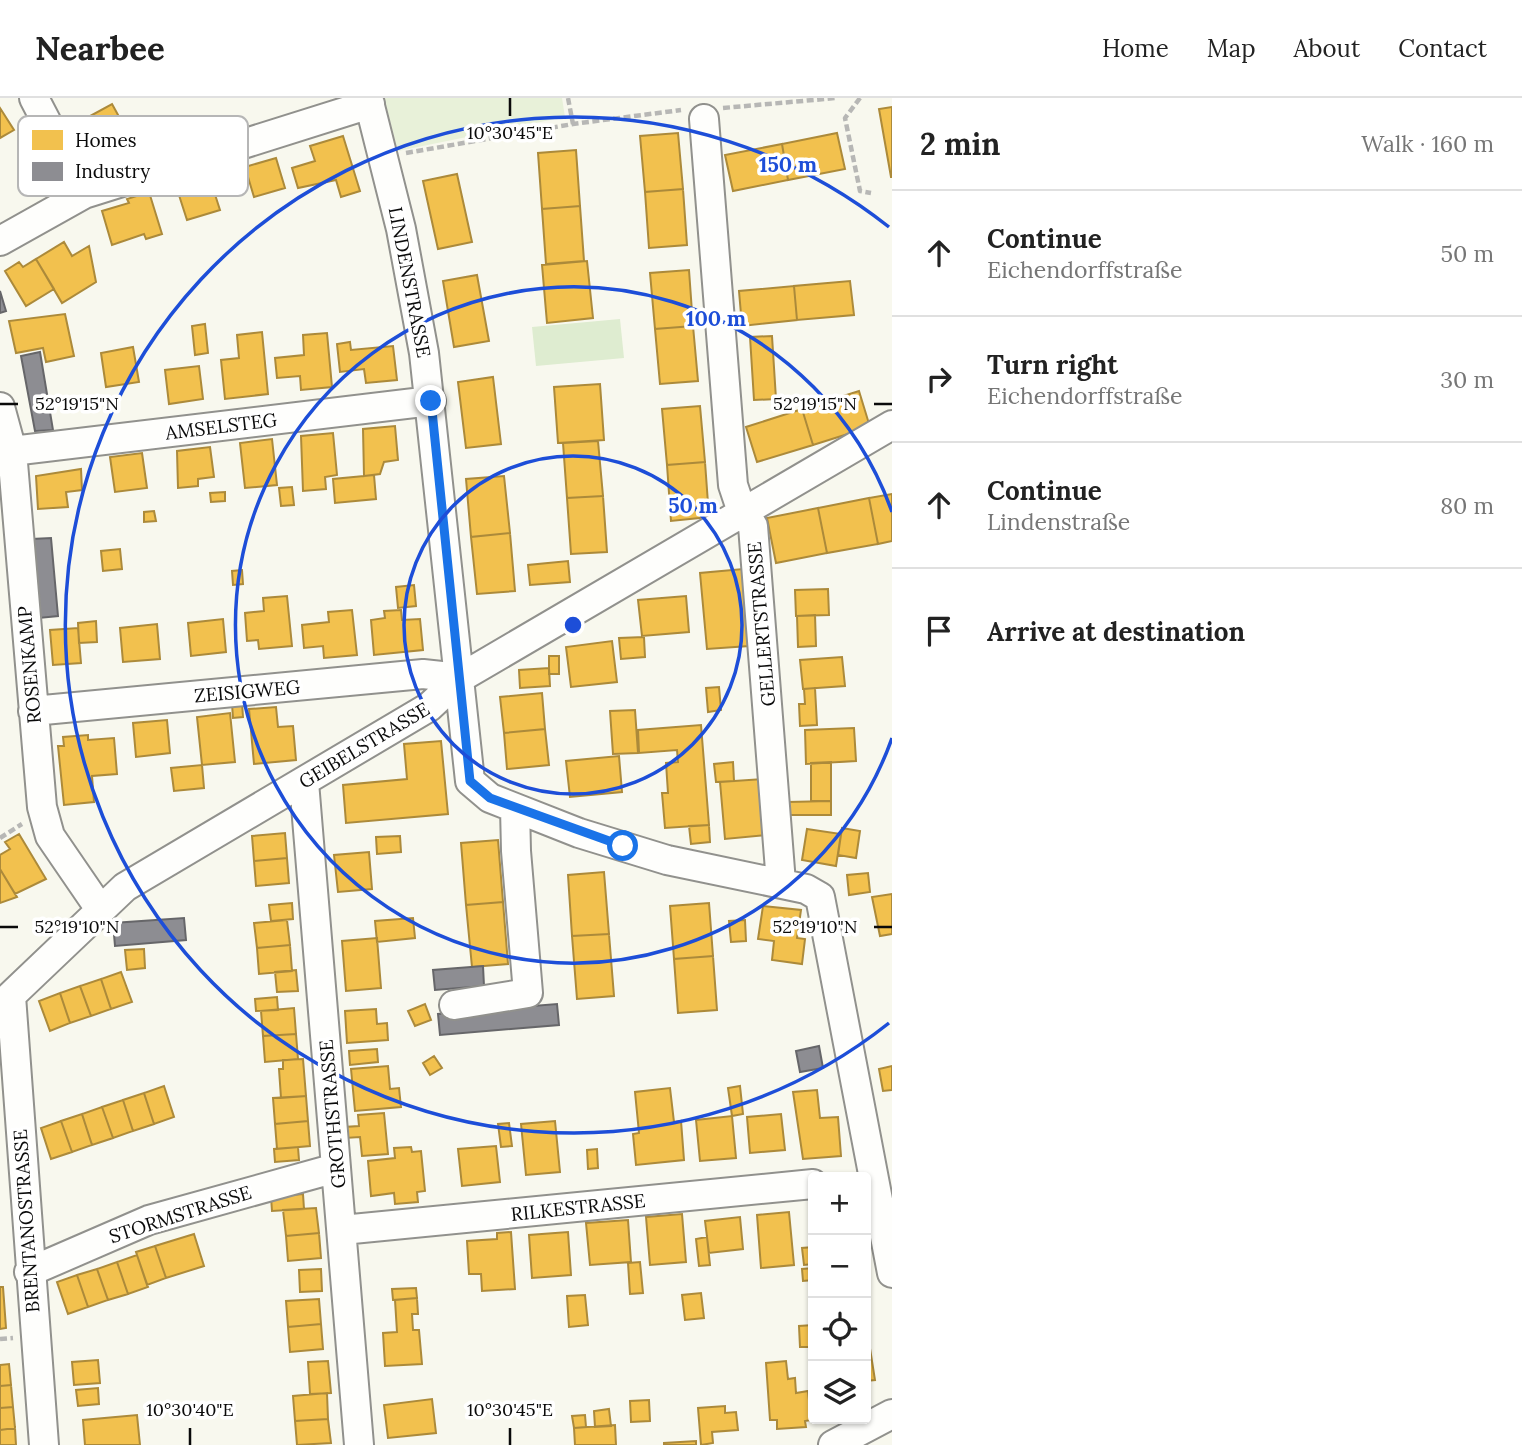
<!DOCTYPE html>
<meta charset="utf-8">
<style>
body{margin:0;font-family:Lora,serif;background:#f2f2f2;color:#222}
.controls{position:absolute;right:21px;bottom:21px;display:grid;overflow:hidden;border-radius:7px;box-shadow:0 2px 5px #0004}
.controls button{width:63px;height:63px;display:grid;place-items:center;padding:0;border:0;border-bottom:2px solid #e0e0e0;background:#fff;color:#222;font:35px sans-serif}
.stop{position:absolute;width:21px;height:21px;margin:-16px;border:5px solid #1a73e8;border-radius:50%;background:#fff}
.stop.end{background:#1a73e8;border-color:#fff;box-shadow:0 2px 7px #0008}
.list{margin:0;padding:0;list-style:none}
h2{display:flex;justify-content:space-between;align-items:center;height:91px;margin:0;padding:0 28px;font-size:30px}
h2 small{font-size:23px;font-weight:400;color:#767676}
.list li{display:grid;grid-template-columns:46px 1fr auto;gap:21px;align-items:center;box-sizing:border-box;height:126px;padding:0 28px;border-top:2px solid #e0e0e0}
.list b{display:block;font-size:26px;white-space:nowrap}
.list p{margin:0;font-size:23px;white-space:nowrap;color:#767676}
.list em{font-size:23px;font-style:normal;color:#767676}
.icon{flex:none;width:38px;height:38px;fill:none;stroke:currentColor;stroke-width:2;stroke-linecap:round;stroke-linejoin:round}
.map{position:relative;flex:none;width:892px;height:1347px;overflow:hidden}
header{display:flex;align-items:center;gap:42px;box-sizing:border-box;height:98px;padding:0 35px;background:#fff;border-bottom:2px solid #e0e0e0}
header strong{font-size:33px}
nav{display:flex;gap:38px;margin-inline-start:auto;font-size:24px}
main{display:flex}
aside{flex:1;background:#fff}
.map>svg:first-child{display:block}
</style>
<header>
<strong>Nearbee</strong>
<nav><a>Home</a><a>Map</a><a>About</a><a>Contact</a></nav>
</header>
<main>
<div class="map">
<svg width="892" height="1347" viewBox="0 0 892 1347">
<rect width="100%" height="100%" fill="#f8f8ee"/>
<path fill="#deecd0" d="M620,221L624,260L536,268L532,229Z"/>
<path fill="#e8f1d9" d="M384,0H562L565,19L398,53Z"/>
<path fill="#f2c14e" stroke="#ac8a3a" stroke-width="2" d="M112,6L133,44L102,61L81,23Z
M892,9V79H891L879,11Z
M0,10L14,32L0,40Z
M678,35L683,91L645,94L640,38Z
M837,35L845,71L788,82L782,46Z
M343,38L360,93L341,99L336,82L298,90L292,70L315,63L310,48Z
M782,46L788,82L733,93L725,57Z
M576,52L580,108L542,111L538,55Z
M276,60L285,90L254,99L245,69Z
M457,76L472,144L438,151L423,83Z
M210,81L220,112L187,122L177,91Z
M683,91L687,147L649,150L645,94Z
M149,94L162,136L146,141L144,136L112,147L102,113L129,105L127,101Z
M580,108L584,163L546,166L542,111Z
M64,144L72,158L89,148L96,184L62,205L36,161Z
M36,161L54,191L26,208L5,173L19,164L23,169Z
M587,163L593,220L547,225L542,167Z
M689,172L693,228L655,231L650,175Z
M477,177L489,243L454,249L443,183Z
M850,183L854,217L797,222L794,188Z
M794,188L797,222L742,228L739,193Z
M65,216L74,258L46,264L43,250L16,255L9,223Z
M205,226L208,255L195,257L192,228Z
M693,228L698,283L660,286L655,231Z
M262,234L268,296L225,301L221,262L239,260L237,237Z
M327,235L332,289L301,292L300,278L277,280L275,260L304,257L303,237Z
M772,238L776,301L754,302L750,239Z
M350,244L351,252L393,248L397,282L366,285L364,271L340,274L337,246Z
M133,249L139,284L106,289L101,255Z
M199,268L203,301L169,306L165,272Z
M493,279L501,346L466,350L458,284Z
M600,286L604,342L558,345L554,289Z
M859,293L870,329L813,347L802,311Z
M700,308L705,364L667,367L662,311Z
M802,311L813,347L757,364L746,329Z
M395,328L398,362L384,364L380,376L364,378L363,331Z
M333,335L337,377L325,379L326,391L303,393L301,338Z
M272,341L277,387L245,390L240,345Z
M598,343L603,398L567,400L563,345Z
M210,349L214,379L198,381V388L178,390L177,353Z
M142,355L147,390L115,394L110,359Z
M705,364L709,419L671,423L667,367Z
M81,371L82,392L66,394L68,409L38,411L36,378Z
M374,377L376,401L335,405L333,381Z
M504,378L510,435L471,439L466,381Z
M292,389L294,407L281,408L279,390Z
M225,394V403L211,404L210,395Z
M892,396V443L878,446L869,400Z
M603,398L607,454L571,456L567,400Z
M869,400L878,446L827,455L818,410Z
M818,410L827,455L776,465L767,420Z
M154,413L156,423L144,424V414Z
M510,435L515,493L477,496L471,439Z
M120,451L122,471L103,473L101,453Z
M568,463L570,484L530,487L528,467Z
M743,471L749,548L707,551L700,475Z
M242,472L243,486L233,487L232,473Z
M414,487L416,508L398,510L396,489Z
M828,491L829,517L796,518L795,492Z
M287,498L292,548L259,551L258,542L247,543L245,515L264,513L263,500Z
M686,498L689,534L642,538L638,502Z
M352,512L357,557L324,560L323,548L304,550L302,527L329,524L328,514Z
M401,512L402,522L420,521L423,552L374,557L371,522L385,520L384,513Z
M815,517L816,548L798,549L797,518Z
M223,521L226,554L191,558L188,525Z
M96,523L97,544L79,545L78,525Z
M157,526L160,561L123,564L120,530Z
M78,530L81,565L53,567L50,532Z
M644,539L645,559L621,561L619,540Z
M612,543L617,584L571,589L566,549Z
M549,558H559V576H549Z
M842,559L845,588L803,591L800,562Z
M549,570L550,588L520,590L519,572Z
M719,589L721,612L708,614L706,590Z
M815,590L817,627L800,628L799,606H805L804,591Z
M542,595L545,631L504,635L500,599Z
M242,605L243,619L233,620L232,606Z
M276,609L278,629L293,628L296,662L254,666L249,611Z
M635,612L638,655L613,656L610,613Z
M230,615L235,664L202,667L197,619Z
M167,622L170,655L136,659L133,625Z
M701,627L709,727L665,730L662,695H668L666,665L678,664L677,652L639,655L638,632Z
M854,630L856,663L806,666L805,632Z
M545,631L549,667L507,671L504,635Z
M88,637V642L114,640L117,676L92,678L94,704L64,707L58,648H64L63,639Z
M441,643L448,716L346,725L343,687L407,681L404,646Z
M619,658L622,694L570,699L566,663Z
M733,664L734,683L716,684L714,666Z
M831,664V703H811V665Z
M202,667L204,690L174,693L171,670Z
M763,681L767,737L725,741L720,684Z
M831,703V717H788V704Z
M709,727L710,744L691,746L689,728Z
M842,730L860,733L856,760L838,757Z
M807,731L841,736L836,768L802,762Z
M285,735L287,760L254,763L252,738Z
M19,736L46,781L15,796L0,771V757L10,751L5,744Z
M400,738L401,754L377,756L376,739Z
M498,742L503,804L466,807L461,745Z
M369,754L372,791L338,794L334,757Z
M287,760L289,785L256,788L254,763Z
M0,771L17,799L0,805Z
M604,774L609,836L572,838L568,777Z
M868,775L870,794L849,797L847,777Z
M892,796V836L880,838L872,799Z
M503,804L508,866L472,869L466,807Z
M292,805L293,821L271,823L269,807Z
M709,805L713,858L674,861L670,808Z
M763,808L801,812L797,840L805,841L802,866L772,862L774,843L758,841Z
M413,820L415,840L377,844L375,823Z
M287,822L290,847L257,850L254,825Z
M745,822L746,843L731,844L729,823Z
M609,836L614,898L577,901L572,838Z
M377,840L381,890L346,893L342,843Z
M290,847L292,873L259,876L257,850Z
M144,851L145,870L127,872L125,852Z
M713,858L717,912L678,915L674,861Z
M296,872L298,893L277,894L275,874Z
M121,874L132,904L111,911L101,881Z
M101,881L111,911L91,918L80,888Z
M80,888L91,918L70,925L60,895Z
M60,895L70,925L50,933L39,903Z
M277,899L278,912L256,913L255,901Z
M425,906L431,922L415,928L408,913Z
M294,910L296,936L263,938L261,913Z
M376,911L377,926L387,925L388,942L347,945L345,913Z
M296,936L298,961L265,964L263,938Z
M377,951L378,964L350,967L349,953Z
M434,958L442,970L430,977L423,965Z
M303,961L306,998L281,1000L279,971H283V962Z
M388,968L390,991L399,990L401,1009L355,1013L351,971Z
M892,968V992L883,993L879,971Z
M164,988L174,1019L154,1026L144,995Z
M740,988L743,1016L732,1018L728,990Z
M670,990L674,1024L681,1023L684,1062L636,1067L633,1036L639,1035L635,994Z
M817,992L820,1020L838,1019L841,1058L803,1061L793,994Z
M144,995L154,1026L133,1033L123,1002Z
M306,998L308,1023L275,1026L273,1000Z
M123,1002L133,1033L113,1040L102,1009Z
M102,1009L113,1040L92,1047L82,1016Z
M384,1015L388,1056L362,1058L360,1039L345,1040L344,1029L359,1028L358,1017Z
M82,1016L92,1047L72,1054L61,1023Z
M781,1016L785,1052L750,1055L747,1019Z
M732,1018L736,1060L700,1063L696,1022Z
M61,1023L72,1054L51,1061L41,1030Z
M308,1023L310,1048L277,1051L275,1026Z
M555,1023L560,1074L526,1077L521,1026Z
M509,1025L512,1048L501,1049L498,1026Z
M496,1048L500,1084L462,1088L458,1051Z
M298,1049L299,1062L275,1064L274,1051Z
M411,1049L412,1054L421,1053L425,1093L417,1094L418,1104L395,1106L394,1095L371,1098L368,1063L395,1060L394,1050Z
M597,1051L598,1070L588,1071L587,1052Z
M303,1096L304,1111L272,1113L271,1099Z
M316,1110L319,1135L286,1138L283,1112Z
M789,1114L794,1167L761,1170L757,1117Z
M682,1116L686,1164L650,1167L646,1119Z
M740,1119L743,1151L709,1155L705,1123Z
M628,1122L631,1164L590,1167L586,1125Z
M511,1134L515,1191L482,1193L481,1176H469L467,1143L497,1141V1135Z
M568,1134L571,1177L532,1180L529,1137Z
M319,1135L321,1160L288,1163L286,1138Z
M194,1136L204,1168L166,1180L155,1148Z
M707,1139L710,1167L699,1168L696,1141Z
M155,1148L166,1180L147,1187L136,1154Z
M813,1149V1166L804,1167L802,1150Z
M137,1157L148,1189L128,1196L117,1164Z
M117,1164L128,1196L108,1202L97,1171Z
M640,1164L643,1195L630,1196L628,1165Z
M813,1170V1182L803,1183L802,1171Z
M97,1171L108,1202L88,1209L77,1177Z
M321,1171L322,1193L300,1194L299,1172Z
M77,1177L88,1209L68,1216L57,1184Z
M0,1189H3L6,1230L0,1231Z
M416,1190L417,1200L393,1202L392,1191Z
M701,1195L704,1220L685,1222L682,1197Z
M585,1197L588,1227L569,1229L567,1198Z
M417,1200L418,1216H412L413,1232H419L422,1266L385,1268L383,1235L397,1234L395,1202Z
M319,1201L321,1226L288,1229L286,1203Z
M866,1225L875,1282L866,1283Z
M321,1226L323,1251L290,1254L288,1229Z
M813,1227V1249H800L799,1228Z
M98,1262L100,1285L74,1287L72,1264Z
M328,1263L331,1295L310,1296L308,1264Z
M786,1263L788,1281L795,1280L796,1295L808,1293L811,1322L805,1323L806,1329L777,1331V1322H770L766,1265Z
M9,1266L11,1287L0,1288V1267Z
M11,1287L13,1309L0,1310V1288Z
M98,1290L99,1306L78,1308L76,1292Z
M327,1295L328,1321L295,1323L293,1298Z
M432,1301L436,1335L388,1340L384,1307Z
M649,1302L650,1323L631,1324L630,1303Z
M725,1308V1315L736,1314L738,1332L712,1334L713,1345L701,1347L698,1310Z
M13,1309L15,1330L0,1332V1310Z
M609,1311L611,1328L595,1329L594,1313Z
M137,1317L140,1347H85L83,1322Z
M585,1317L586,1329L574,1330L572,1318Z
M328,1321L331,1345L297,1347L295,1323Z
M615,1327L616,1347H575L574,1330Z
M15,1330L16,1347H0V1332Z
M696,1343V1347H664V1345Z"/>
<path fill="#8d8d92" stroke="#666669" stroke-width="2" d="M0,193L6,213L0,215Z
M40,254L53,332L35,333L21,258Z
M51,440L58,518L39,520L32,441Z
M184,820L186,842L115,848L113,825Z
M483,868L484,888L435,892L433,872Z
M557,906L559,927L440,937L438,916Z
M819,948L823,970L800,974L796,953Z"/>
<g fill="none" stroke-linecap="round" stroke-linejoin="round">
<defs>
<path id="minor" d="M34,0L84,96
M368,0L401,131L424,255L470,683L490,700L579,735L667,762L806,791L820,799L892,1175
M704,21L733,387L742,414L753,428L781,785
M0,143L84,96L370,6
M0,309L12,353L42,709L50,738L100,811
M12,353L431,303
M33,613L423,576L460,580
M304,684L359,1347
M11,898L44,1347
M454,907L528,895L516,753L515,710
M0,908L125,789L429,609L460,580L892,327
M342,1132L813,1086
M29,1174L149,1122L336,1070
M833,1347L892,1316"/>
</defs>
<use href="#minor" stroke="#91918d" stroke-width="32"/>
<path stroke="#b7b7b5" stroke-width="4.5" stroke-dasharray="7 3.5" stroke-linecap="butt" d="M568,0L573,26
M860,0L845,20L860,93L871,95
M723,10L836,0
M406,55L573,26L681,12
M0,740L22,726
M0,1241L13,1240"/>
<use href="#minor" stroke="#fefefc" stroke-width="28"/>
</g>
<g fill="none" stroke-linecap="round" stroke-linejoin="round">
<path stroke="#1a73e8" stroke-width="9" d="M431,303L470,683L490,700L623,748"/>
</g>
<path fill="none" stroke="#0a0a0a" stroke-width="2.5" d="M510,0V18M0,306H18M874,306H892M0,829H18M874,829H892M190,1330V1347M510,1330V1347"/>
<g fill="none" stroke="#1d4ed8" stroke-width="3.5">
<circle cx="573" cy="527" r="169"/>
<path d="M892 640A338 338 0 1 1 892 414"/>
<path d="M889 925A508 508 0 1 1 889 129"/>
</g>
<g text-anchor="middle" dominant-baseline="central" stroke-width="7" stroke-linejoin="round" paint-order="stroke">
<g font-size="19" fill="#0a0a0a" stroke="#fff">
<text transform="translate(410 184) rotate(79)">LINDENSTRASSE</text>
<text transform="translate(221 328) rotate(-7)">AMSELSTEG</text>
<text transform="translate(761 526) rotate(-95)">GELLERTSTRASSE</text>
<text transform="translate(29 567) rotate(-95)">ROSENKAMP</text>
<text transform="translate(247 593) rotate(-5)">ZEISIGWEG</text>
<text transform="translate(364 647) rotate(-31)">GEIBELSTRASSE</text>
<text transform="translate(332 1016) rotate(-95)">GROTHSTRASSE</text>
<text transform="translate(578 1109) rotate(-6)">RILKESTRASSE</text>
<text transform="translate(180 1116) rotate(-18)">STORMSTRASSE</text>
<text transform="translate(26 1123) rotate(-94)">BRENTANOSTRASSE</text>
</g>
</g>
<rect x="18" y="18" width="230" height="80" rx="10" fill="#fff" stroke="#b6b6b6" stroke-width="2"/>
<rect x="32" y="32" width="31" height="20" fill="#f2c14e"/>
<rect x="32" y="64" width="31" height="19" fill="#8d8d92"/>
<g font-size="19" fill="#0a0a0a">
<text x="75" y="49">Homes</text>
<text x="75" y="80">Industry</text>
</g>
<g font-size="18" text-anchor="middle" fill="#0a0a0a" stroke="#fff" stroke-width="7" stroke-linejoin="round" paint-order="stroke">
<text x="510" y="41">10°30'45"E</text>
<text x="77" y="312">52°19'15"N</text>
<text x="815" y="312">52°19'15"N</text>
<text x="77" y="835">52°19'10"N</text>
<text x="815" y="835">52°19'10"N</text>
<text x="190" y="1318">10°30'40"E</text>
<text x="510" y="1318">10°30'45"E</text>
</g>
<circle cx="573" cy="527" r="10" fill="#1d4ed8" stroke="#fff" stroke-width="3.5"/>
<g font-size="21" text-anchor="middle" font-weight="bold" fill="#1d4ed8" stroke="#fff" stroke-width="7" stroke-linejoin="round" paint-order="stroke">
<text x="788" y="74">150 m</text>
<text x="716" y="228">100 m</text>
<text x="693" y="415">50 m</text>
</g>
</svg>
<div class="controls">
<button>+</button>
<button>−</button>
<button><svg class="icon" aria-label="locate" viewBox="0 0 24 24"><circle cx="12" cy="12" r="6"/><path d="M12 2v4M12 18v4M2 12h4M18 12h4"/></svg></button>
<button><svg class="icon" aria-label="layers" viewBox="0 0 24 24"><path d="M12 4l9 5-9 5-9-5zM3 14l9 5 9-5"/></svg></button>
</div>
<div class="stop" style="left:623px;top:748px"></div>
<div class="stop end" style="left:431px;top:303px"></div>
</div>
<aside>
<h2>2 min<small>Walk · 160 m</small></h2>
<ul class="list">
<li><svg class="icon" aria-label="ahead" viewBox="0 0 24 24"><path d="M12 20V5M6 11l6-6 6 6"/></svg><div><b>Continue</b><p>Eichendorffstraße</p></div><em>50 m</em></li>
<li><svg class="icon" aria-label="right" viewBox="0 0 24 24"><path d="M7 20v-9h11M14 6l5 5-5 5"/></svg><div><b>Turn right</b><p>Eichendorffstraße</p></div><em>30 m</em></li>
<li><svg class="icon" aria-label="ahead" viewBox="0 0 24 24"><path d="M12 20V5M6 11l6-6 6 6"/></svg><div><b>Continue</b><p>Lindenstraße</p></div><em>80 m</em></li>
<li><svg class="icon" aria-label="arrive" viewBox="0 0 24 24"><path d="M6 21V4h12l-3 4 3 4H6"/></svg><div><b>Arrive at destination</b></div></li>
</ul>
</aside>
</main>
